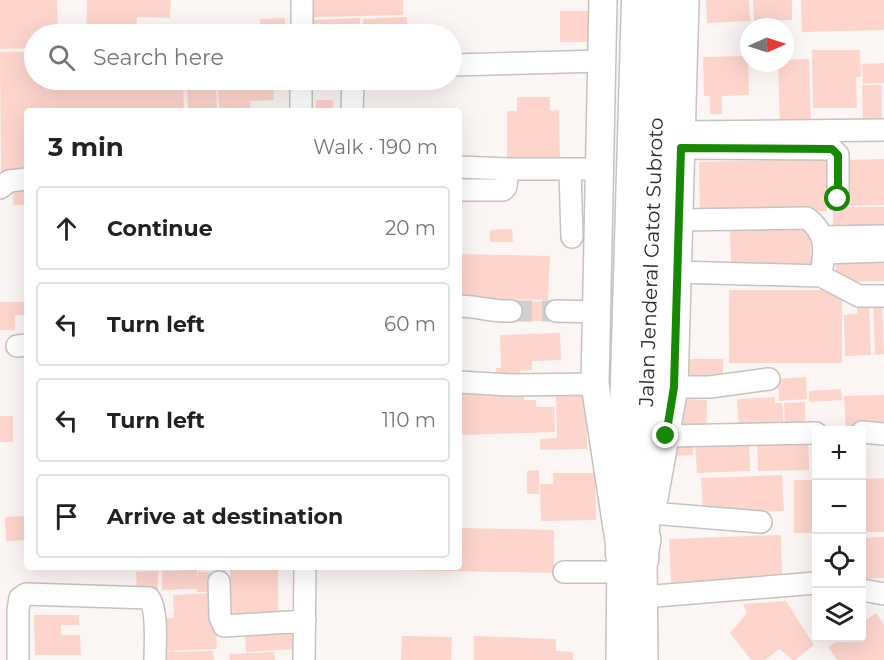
<!DOCTYPE html>
<meta charset="utf-8">
<style>
body{margin:0;font-family:Montserrat,sans-serif;background:#f2f2f2;color:#222}
.controls{position:absolute;right:18px;bottom:18px;display:grid;overflow:hidden;border-radius:6px;box-shadow:0 6px 24px #0002}
.controls button{width:54px;height:54px;display:grid;place-items:center;padding:0;border:0;border-bottom:2px solid #e0e0e0;background:#fff;color:#222;font:30px sans-serif}
.compass{position:absolute;left:740px;top:18px;width:54px;height:54px;border-radius:50%;background:#fff;box-shadow:0 6px 24px #0002;rotate:87deg}
.stop{position:absolute;width:18px;height:18px;margin:-14px;border:4px solid #178804;border-radius:50%;background:#fff}
.stop.end{background:#178804;border-color:#fff;box-shadow:0 2px 6px #0008}
.list{margin:0;padding:0;list-style:none}
h2{display:flex;justify-content:space-between;align-items:center;height:78px;margin:0;padding:0 24px;font-size:26px}
h2 small{font-size:20px;font-weight:400;color:#767676}
.list li{display:grid;grid-template-columns:39px 1fr auto;gap:18px;align-items:center;box-sizing:border-box;height:84px;margin:0 12px 12px;padding:0 12px;border:2px solid #e0e0e0;border-radius:6px}
.list b{display:block;font-size:22px;white-space:nowrap}
.list em{font-size:20px;font-style:normal;color:#767676}
.icon{flex:none;width:33px;height:33px;fill:none;stroke:currentColor;stroke-width:2;stroke-linecap:round;stroke-linejoin:round}
.map{position:relative;flex:none;width:884px;height:660px;overflow:hidden}
.search{position:absolute;background:#fff;box-shadow:0 6px 24px #0002;left:24px;top:24px;width:438px;height:66px;display:flex;align-items:center;gap:15px;box-sizing:border-box;padding:0 21px;border-radius:33px;color:#767676;font-size:22px}
.panel{position:absolute;background:#fff;box-shadow:0 6px 24px #0002;left:24px;top:108px;width:438px;height:462px;border-radius:6px}
.map>svg:first-child{display:block}
</style>
<div class="map">
<svg width="884" height="660" viewBox="0 0 884 660">
<rect width="100%" height="100%" fill="#fbf6f3"/>
<path fill="#fdd5cd" d="M0,0H57L58,34H34V48L0,49Z
M87,0H171L170,18L137,17L136,34L86,32Z
M314,0H403V15L314,17Z
M706,0H749L750,21L707,23Z
M753,0H792V20L754,21Z
M801,0H884V30L802,32Z
M560,11H593L592,42H560Z
M407,17L408,34H364L363,19Z
M285,18V34H260V19Z
M360,18V34H314V20Z
M812,50H860L861,77H856L857,108H813Z
M0,52H34V80H183L184,111H27V174L1,175Z
M748,56L749,95L722,96V114H710V96H704L703,57Z
M809,59L811,127L780,128L778,63H785V60Z
M884,63V83L863,84L862,64Z
M273,85L274,100L250,101V111H219L218,88Z
M862,85H882V124H863Z
M187,87H216L217,111H188Z
M517,97H550V111L559,110L560,164L507,165V111H517Z
M316,100H333V111H316Z
M826,159L827,211L700,214L699,162Z
M884,159V205L844,206L843,160Z
M12,184H27V205H13Z
M833,207H884V231L833,232Z
M810,227L811,264L731,266L730,229Z
M512,229L513,242H490L489,230Z
M459,254L550,256L548,300L459,298Z
M884,257V281L836,282V258Z
M729,290H842V363H729Z
M882,300L884,354L875,355L873,301Z
M556,301L555,321H511V302Z
M0,302H26V315H15V330H0Z
M857,304H869L871,355L845,356L844,315L857,314Z
M560,333L561,360L532,361V370L520,371V380H497L496,368H501L500,335Z
M685,359H723V374H711V384H685Z
M806,377L807,399L779,401L778,379Z
M524,388V400H536V407H554L555,432L459,435V390Z
M841,389L842,400L809,402V391Z
M556,394H586L587,449L540,450V439L557,438Z
M884,395V434L873,428L846,429L844,396Z
M775,397V403H782L784,433L739,428L737,399Z
M683,399L707,400L706,434L682,433Z
M805,402L806,430L785,431L784,403Z
M0,416H13V442H0Z
M808,434L809,470L758,471L757,435Z
M749,435L750,471L697,473L695,437Z
M677,438H693V455L677,456Z
M539,470V494H527V471Z
M553,473H595L596,520L541,521L540,484H553Z
M782,475L784,511L703,514L701,478Z
M884,478V532H862V479Z
M794,480H816V533H794Z
M27,516V540L6,541L5,517Z
M459,528L554,530V573L350,569V567H459Z
M781,535L782,580L671,584L669,539Z
M884,537V578L862,579V538Z
M230,569H278V621L231,622Z
M197,570V579L198,572L217,573V592H197V589L162,590V571Z
M158,571V593L137,594L136,572Z
M215,593L217,649L159,651L158,618H174L173,595Z
M786,601L814,645L795,660H793L779,649L765,660H751L730,633L747,613L743,604Z
M876,613L884,624V660H837L828,647L842,638H862V623Z
M34,615H79V625H61V635H80L81,655H35Z
M296,631L298,649L246,652L245,634Z
M402,636L452,637L451,660H401Z
M474,636L556,639V651L573,652V660H474Z
M213,651L214,660H159V652Z
M274,652L275,660H230L229,654Z"/>
<g fill="none" stroke-linecap="round" stroke-linejoin="round">
<path stroke="#d2cecb" stroke-width="21" stroke-dasharray="21 10" stroke-linecap="butt" d="M511,311H556"/>
<defs>
<path id="minor" d="M302,34V0
M452,65L602,61
M301,111V80
M352,111L353,80
M681,132L884,130
M681,148L832,149L838,155V199
M459,167L508,169
M570,170L572,237
M0,188L9,181L27,179
M459,190H503L506,187L508,169H587L600,172
M679,220L807,218C829,235 824,253 821,276
M823,237L884,236
M824,253L884,251
M677,272L821,276L859,296H884
M459,306C477,306 493,312 511,311
M556,311L597,312
M17,346L27,345
M459,382L511,385L595,384
M674,387H710L769,379
M862,432L884,434
M666,436L816,433
M651,513L761,522
M564,572H621
M219,582L220,617L224,626L305,621
M862,590L884,594
M643,597L816,583
M18,660V610L20,598L26,594L149,598C158,610 155,644 155,660
M304,660L305,567"/>
<path id="major" d="M603,0L595,384L621,554L620,660
M654,498L674,387L685,0
M644,660L643,560L647,539"/>
<path id="highway" d="M621,554L637,0
M643,560L659,0"/>
</defs>
<use href="#minor" stroke="#c6c2bf" stroke-width="24"/>
<use href="#major" stroke="#c6c2bf" stroke-width="30"/>
<use href="#highway" stroke="#c6c2bf" stroke-width="33"/>
<use href="#minor" stroke="#fff" stroke-width="21"/>
<use href="#major" stroke="#fff" stroke-width="27"/>
<use href="#highway" stroke="#fff" stroke-width="30"/>
</g>
<g fill="none" stroke-linecap="round" stroke-linejoin="round">
<path stroke="#178804" stroke-width="8" d="M666,436L674,387L681,148L832,149L838,155V199"/>
</g>
<g text-anchor="middle" dominant-baseline="central" stroke-width="6" stroke-linejoin="round" paint-order="stroke">
<g font-size="20" fill="#2d2c2b" stroke="#fff">
<text transform="translate(651 262) rotate(-88)">Jalan Jenderal Gatot Subroto</text>
</g>
</g>
</svg>
<div class="controls">
<button>+</button>
<button>−</button>
<button><svg class="icon" aria-label="locate" viewBox="0 0 24 24"><circle cx="12" cy="12" r="6"/><path d="M12 2v4M12 18v4M2 12h4M18 12h4"/></svg></button>
<button><svg class="icon" aria-label="layers" viewBox="0 0 24 24"><path d="M12 4l9 5-9 5-9-5zM3 14l9 5 9-5"/></svg></button>
</div>
<svg class="compass" viewBox="-18 -18 36 36"><path d="M0-13l5 13h-10z" fill="#e53935"/><path d="M0 13l5-13h-10z" fill="#767676"/></svg>
<div class="stop" style="left:838px;top:199px"></div>
<div class="stop end" style="left:666px;top:436px"></div>
<div class="search"><svg class="icon" aria-label="search" viewBox="0 0 24 24"><circle cx="10" cy="10" r="6"/><path d="M15 15l6 6"/></svg>Search here</div>
<section class="panel">
<h2>3 min<small>Walk · 190 m</small></h2>
<ul class="list">
<li><svg class="icon" aria-label="ahead" viewBox="0 0 24 24"><path d="M12 20V5M6 11l6-6 6 6"/></svg><div><b>Continue</b></div><em>20 m</em></li>
<li><svg class="icon" aria-label="left" viewBox="0 0 24 24"><path d="M17 20v-9H6M10 6l-5 5 5 5"/></svg><div><b>Turn left</b></div><em>60 m</em></li>
<li><svg class="icon" aria-label="left" viewBox="0 0 24 24"><path d="M17 20v-9H6M10 6l-5 5 5 5"/></svg><div><b>Turn left</b></div><em>110 m</em></li>
<li><svg class="icon" aria-label="arrive" viewBox="0 0 24 24"><path d="M6 21V4h12l-3 4 3 4H6"/></svg><div><b>Arrive at destination</b></div></li>
</ul>
</section>
</div>
